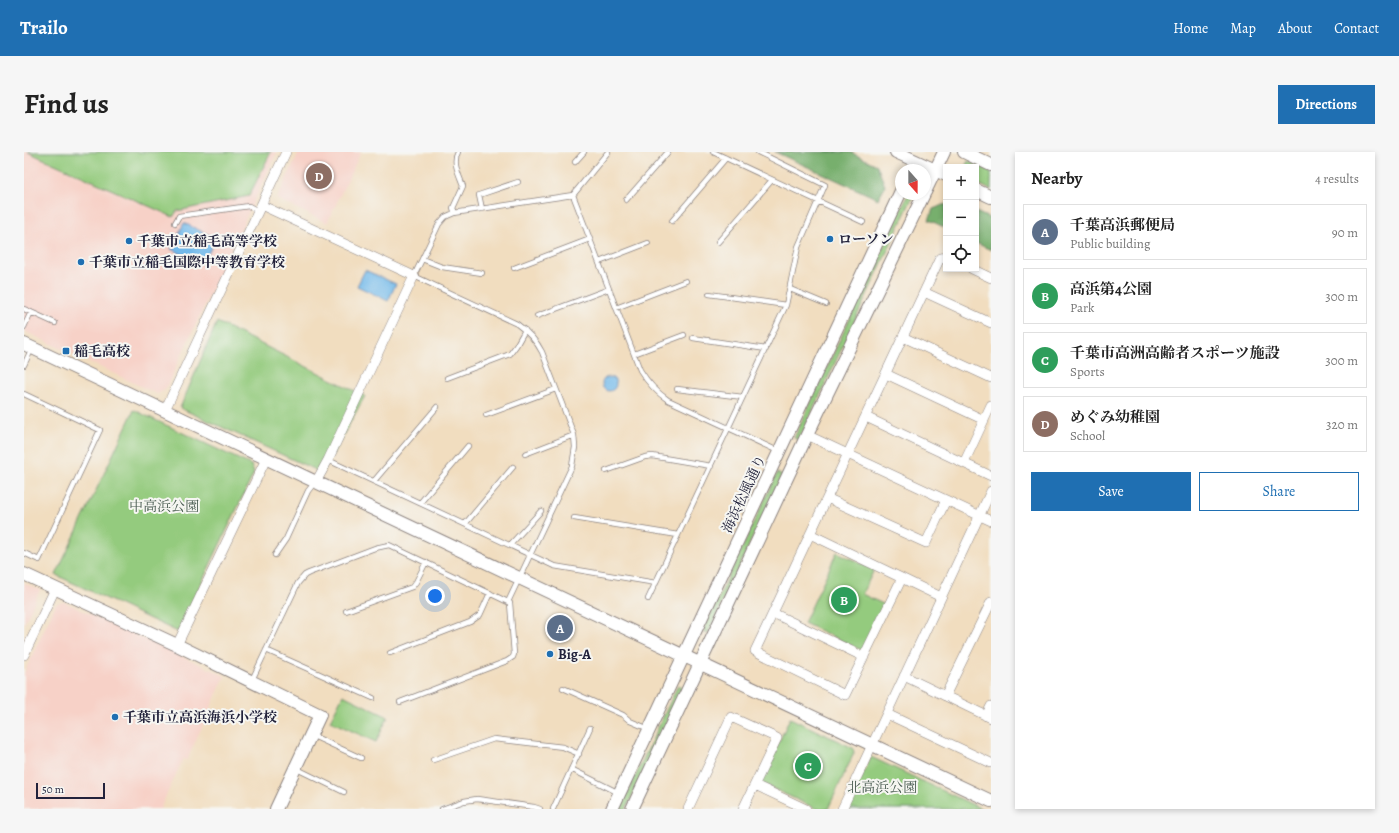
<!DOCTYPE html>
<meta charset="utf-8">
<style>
body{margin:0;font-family:Alegreya,"Noto Serif JP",serif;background:#f6f6f6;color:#222}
.controls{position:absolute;right:12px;top:12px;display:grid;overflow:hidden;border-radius:0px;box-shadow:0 2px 6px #0003}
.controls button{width:36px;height:36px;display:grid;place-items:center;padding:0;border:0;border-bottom:1px solid #e0e0e0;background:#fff;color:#222;font:20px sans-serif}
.compass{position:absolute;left:871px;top:12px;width:36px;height:36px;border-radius:50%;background:#fff;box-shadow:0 2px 6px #0003;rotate:159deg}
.scale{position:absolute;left:12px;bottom:10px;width:69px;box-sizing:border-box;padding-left:4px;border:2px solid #22223b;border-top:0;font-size:11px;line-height:14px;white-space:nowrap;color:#22223b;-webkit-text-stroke:3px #f6f6f2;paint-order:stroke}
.you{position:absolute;left:411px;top:444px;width:14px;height:14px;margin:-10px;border:3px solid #fff;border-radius:50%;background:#1a73e8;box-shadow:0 0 0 6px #1a73e833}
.badge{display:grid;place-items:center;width:26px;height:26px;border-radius:50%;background:#1f6fb2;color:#fff;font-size:13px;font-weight:700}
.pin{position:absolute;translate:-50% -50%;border:2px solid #fff;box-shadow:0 1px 4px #0006}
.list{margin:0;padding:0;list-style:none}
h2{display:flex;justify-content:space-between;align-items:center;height:52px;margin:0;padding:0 16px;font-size:17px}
h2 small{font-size:13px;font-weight:400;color:#767676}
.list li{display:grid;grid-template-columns:26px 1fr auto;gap:12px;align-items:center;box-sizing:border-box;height:56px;margin:0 8px 8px;padding:0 8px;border:1px solid #e0e0e0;border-radius:0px}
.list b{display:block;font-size:15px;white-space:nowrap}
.list p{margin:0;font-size:13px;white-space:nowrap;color:#767676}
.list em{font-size:13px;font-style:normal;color:#767676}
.actions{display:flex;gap:8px;padding:12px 16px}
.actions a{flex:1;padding:9px 0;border:1px solid #1f6fb2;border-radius:0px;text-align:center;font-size:14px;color:#1f6fb2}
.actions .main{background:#1f6fb2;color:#fff}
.icon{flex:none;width:22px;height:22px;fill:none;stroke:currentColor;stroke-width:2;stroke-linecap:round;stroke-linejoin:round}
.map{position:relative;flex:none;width:967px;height:657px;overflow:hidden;border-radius:0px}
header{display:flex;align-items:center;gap:24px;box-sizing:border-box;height:56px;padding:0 20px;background:#1f6fb2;color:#fff}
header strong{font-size:19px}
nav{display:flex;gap:22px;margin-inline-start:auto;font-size:14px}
.intro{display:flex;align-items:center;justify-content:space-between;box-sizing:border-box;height:96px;padding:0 24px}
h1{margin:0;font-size:28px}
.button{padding:10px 18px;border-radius:0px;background:#1f6fb2;color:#fff;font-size:14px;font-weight:700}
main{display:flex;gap:24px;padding:0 24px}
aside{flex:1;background:#fff;border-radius:0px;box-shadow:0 2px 6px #0003}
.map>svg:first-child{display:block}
</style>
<header>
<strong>Trailo</strong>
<nav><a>Home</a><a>Map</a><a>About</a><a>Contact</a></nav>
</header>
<div class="intro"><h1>Find us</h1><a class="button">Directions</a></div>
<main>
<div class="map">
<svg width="967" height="657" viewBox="0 0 967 657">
<rect width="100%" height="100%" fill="#f6f6f2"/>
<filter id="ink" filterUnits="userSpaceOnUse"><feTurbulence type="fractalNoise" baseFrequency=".025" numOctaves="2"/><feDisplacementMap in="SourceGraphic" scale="8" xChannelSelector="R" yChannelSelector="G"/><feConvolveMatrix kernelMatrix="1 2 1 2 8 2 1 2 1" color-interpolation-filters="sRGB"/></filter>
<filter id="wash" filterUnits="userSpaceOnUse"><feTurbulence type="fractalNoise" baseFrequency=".012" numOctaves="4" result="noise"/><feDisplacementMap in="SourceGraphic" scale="16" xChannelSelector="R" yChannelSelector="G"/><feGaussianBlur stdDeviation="0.9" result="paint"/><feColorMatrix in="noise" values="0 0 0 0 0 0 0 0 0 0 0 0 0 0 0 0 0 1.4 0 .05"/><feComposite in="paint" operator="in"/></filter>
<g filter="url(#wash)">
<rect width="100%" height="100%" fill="#f1ddbf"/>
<path fill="#f7d1c7" d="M0,0H253L141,238L133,242L0,179Z
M275,0H337L303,71L253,47Z
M0,431L16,438L0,472Z
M40,450L201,524L163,608L159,607L136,657H0V521L32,452Z"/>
<path fill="#94cb7e" stroke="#5b765c" d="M4,0H247L225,44L153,59L149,65Z
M944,9L967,19V38L952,31V15H941Z
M884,42H890L775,288L770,286Z
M193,170L341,244L298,321L156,256Z
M110,258L227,313L230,321L154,480L32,423Z
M753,321L758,323L684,481L679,479Z
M813,400L850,418L838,442L861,453L841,496L837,498L780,471Z
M654,533L659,535L602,657H596Z
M319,543L364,565L352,590L306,569Z
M766,566L829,596L830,601L804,657H793L739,632L737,628Z
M847,605L958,657H823Z"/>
<path fill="#77af6d" stroke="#4c6854" d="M751,0H826L853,13L861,34L854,47Z
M922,52V76L905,68L909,57Z
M952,60L967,67V98L952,91Z"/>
<path fill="#72b9ea" stroke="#4a6e92" d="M160,71L192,86L179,112L147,97Z
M341,118L372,132L364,149L333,134Z
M578 232a7 7 0 1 1 14 0a7 7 0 1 1-14 0Z"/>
</g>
<g filter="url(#ink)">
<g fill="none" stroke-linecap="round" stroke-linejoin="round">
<defs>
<path id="service" d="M689,0L839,70
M551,10L560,0
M549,43L616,218C624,231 632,240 644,248L754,299
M602,48L644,0
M458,57L455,43L494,30
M431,61L429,56L439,34C435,23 428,11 434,0
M648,69L702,6
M151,71L155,64L225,54L234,59
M694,90L748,28
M398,107L418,115L458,121
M575,110L624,91
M490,116L566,87
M766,137L802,152
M685,142L762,153
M592,156L662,129
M0,157L31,171
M513,164L585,137
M0,175L7,160
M669,186L742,197
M610,202L660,183
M0,213L8,196
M423,226L486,202L492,194L501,178
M653,237L719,245
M462,263L532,237
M501,302L550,283
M304,308L530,414L632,431
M582,319L621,305L628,304L687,314
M350,329L413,255
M396,351L444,294
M550,366L654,383
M441,372L489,315
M486,393L517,359
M0,401L15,408L76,278L0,242
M251,403L262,387L284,339L291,330
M624,447L762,153L774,95L801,33L734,0
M484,450L548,314L551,295L550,283L518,200C512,188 504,180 493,172L390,124L415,72L421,65L430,61L549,43L584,0
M322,459L388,435L392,430L402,410
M242,498L349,546
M366,501L446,470L456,463L466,441
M228,528L274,431L281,423L285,421L351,396L365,393L486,451L490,502L489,505L483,509L376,550
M539,536L599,563L606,569L625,577
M287,583L337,606
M409,608L470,587L539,595L555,602
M273,617L320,640
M547,617L595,641
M418,657L440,649L453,647L510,655L516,657
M529,657L566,576"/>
<path id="minor" d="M237,53L390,124L304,308L292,330
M948,117L967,126
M900,140L967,171
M879,185L967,226
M862,222L960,268
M141,258L262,0
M842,265L967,324
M783,283L967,369
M940,311L967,253
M803,346L902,391L922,348
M786,382L917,445
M878,426L821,543L731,499L916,106L922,105
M749,461L840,505
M153,493L242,307
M0,503L31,437
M880,524L967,566
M921,544L967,450
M863,562L967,611
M962,564L967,554
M731,633L782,657
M664,657L707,565L753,586L719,657
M818,657L967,339"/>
<path id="tertiary" d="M872,0L922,23
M940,0L967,13
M952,38L967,45
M901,40L920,0
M0,192L967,649
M0,422L153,493L296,563L252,657
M588,657L877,39
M608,657L783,283L900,42"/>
</defs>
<use href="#service" stroke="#8a807d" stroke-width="6"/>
<use href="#minor" stroke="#8a807d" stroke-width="10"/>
<use href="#tertiary" stroke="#8a807d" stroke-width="14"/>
<use href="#service" stroke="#fff" stroke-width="4.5"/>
<use href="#minor" stroke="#fff" stroke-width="9"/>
<use href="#tertiary" stroke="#fff" stroke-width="12"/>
</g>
</g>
<g fill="#1f6fb2" stroke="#f6f6f2" stroke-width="1.5">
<circle cx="806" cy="87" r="4"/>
<circle cx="105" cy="89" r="4"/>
<circle cx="57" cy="110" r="4"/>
<rect x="38" y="195" width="8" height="8" rx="2"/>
<circle cx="526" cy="502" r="4"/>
<circle cx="91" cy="565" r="4"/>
</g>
<g text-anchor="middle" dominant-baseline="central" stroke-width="4" stroke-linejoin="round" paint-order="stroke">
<g font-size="14" font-weight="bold" fill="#22223b" stroke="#f6f6f2" text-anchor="start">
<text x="814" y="87">ローソン</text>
<text x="113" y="89">千葉市立稲毛高等学校</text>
<text x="65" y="110">千葉市立稲毛国際中等教育学校</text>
<text x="50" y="199">稲毛高校</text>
<text x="534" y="502">Big-A</text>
<text x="99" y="565">千葉市立高浜海浜小学校</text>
</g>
<g font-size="14" fill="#22223b" stroke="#f6f6f2">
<text transform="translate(720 342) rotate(-65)">海浜松風通り</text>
</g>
<g font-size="14" fill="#4a5d52" stroke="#f6f6f2">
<text x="140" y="354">中高浜公園</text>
<text x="858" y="635">北高浜公園</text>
</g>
</g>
</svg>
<div class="controls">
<button>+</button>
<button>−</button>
<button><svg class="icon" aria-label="locate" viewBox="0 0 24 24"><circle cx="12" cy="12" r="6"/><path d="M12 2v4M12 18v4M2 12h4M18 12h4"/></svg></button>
</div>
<svg class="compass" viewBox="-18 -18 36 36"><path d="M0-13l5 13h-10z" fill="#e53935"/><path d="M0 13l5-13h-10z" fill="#767676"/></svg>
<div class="scale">50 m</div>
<div class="you"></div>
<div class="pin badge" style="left:536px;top:476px;background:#5c6f8a">A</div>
<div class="pin badge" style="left:820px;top:448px;background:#2e9e5b">B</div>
<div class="pin badge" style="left:784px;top:614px;background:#2e9e5b">C</div>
<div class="pin badge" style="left:295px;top:24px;background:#8d6e63">D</div>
</div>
<aside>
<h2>Nearby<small>4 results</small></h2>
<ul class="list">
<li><span class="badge" style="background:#5c6f8a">A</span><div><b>千葉高浜郵便局</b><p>Public building</p></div><em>90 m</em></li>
<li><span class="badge" style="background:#2e9e5b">B</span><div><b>高浜第4公園</b><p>Park</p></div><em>300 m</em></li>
<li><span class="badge" style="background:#2e9e5b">C</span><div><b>千葉市高洲高齢者スポーツ施設</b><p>Sports</p></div><em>300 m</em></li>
<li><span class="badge" style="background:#8d6e63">D</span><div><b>めぐみ幼稚園</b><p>School</p></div><em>320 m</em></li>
</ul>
<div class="actions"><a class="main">Save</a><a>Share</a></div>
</aside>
</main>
